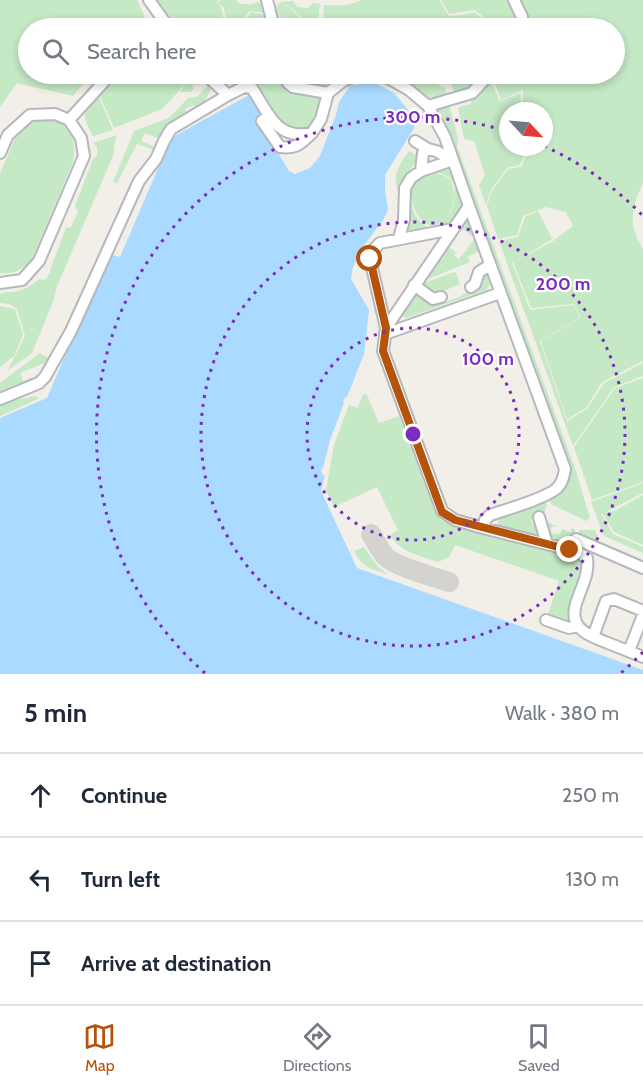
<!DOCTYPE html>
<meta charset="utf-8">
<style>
body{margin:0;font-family:Cabin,sans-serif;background:#f6f6f7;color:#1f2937}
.compass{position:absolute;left:499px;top:102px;width:54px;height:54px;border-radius:50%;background:#fff;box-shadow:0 3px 9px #0003;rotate:116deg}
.stop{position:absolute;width:18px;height:18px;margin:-14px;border:4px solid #b45309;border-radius:50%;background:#fff}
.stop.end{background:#b45309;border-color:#fff;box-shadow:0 2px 6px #0008}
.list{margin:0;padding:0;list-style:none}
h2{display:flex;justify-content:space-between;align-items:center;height:78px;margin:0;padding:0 24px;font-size:26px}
h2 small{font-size:20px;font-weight:400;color:#747a83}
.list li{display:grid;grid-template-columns:39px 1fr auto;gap:18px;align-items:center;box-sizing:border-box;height:84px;padding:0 24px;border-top:2px solid #e0e1e3}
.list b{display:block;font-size:22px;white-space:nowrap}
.list em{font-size:20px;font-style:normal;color:#747a83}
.icon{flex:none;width:33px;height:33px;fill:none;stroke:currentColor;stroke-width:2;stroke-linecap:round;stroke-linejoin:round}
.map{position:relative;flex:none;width:643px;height:674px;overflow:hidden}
.search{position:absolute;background:#fff;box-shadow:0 3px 9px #0003;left:18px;right:18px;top:18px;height:66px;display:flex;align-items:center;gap:15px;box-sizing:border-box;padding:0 21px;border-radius:33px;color:#747a83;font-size:22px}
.sheet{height:330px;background:#fff}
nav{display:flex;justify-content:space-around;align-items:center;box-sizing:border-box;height:84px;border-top:2px solid #e0e1e3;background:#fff;font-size:16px;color:#747a83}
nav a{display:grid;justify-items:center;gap:3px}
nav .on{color:#b45309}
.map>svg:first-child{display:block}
</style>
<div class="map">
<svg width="643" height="674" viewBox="0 0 643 674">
<rect width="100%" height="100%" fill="#f1efe8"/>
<path fill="#c5e8c5" d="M0,0H137L148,24L142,28H28V74H92L73,96L17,83L0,107Z
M155,0H218L217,2L222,9L225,28H175Z
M220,0H236L240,4H253L257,2L262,4L264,13L250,11C243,20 238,29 227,28L224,8L218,3Z
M362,0H439L449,16L461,15L474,12L486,21L490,28H323L324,5C338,6 349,6 362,0Z
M441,0H643V183C631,208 628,225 643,249V361L602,382L586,408L567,419L541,341L581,318L574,304L531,308L513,262L512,263L530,310L574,305L580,318L540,341L567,421L587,409L604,383L643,363V376L614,387L573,446L499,241L518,237L525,217L538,211L552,239L520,259L553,241L573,226L566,212L546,207L523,216L517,235L498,239L487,206L492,191L508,169L521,167L527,154L525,147H544V111H522L523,90L501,100L495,84L486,74H614V28H491L487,20L475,10L449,14Z
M293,1L297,7L308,8L313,3L320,4L318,28H311L310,25L290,7L283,4V5L289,7L309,26V28H281L280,10L279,25L275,15L277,14L276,6L282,2Z
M251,12L264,15L268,28H242V24Z
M116,74H191L197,81L192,87L194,89L190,92H180L191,78L162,109L114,128L99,94Z
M219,74H280L310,95L316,96L321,100V108L310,128L293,132L275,118L254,83C265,76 269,78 279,84L272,77L261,78L253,82C239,74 229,84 216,77Z
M289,74H329V80L323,89L293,82Z
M387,74H415L445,88L447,96L426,98Z
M430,74H482L483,75L470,87L454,93L451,83Z
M490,80L500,101L521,93L520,111H508V147H524L525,154L520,165L507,168L491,190L486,205L479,185L485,175L474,141L464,139L458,108L465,105H470L474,96Z
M210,83L213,85L203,105L196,110L193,105L185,109L187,115L160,139L145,133L141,141L157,148L155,150L137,144L117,183L113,182L134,131L169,118L188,98L197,97Z
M98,95L113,130L93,136C81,113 82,115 98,95Z
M449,105L458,138L457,146L575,468L590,518L586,521L551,504L549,499C565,490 573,482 569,463L453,150L437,114L440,109Z
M40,119C67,119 78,136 73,162L32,259C23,269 14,275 0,273V173L17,134L28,123Z
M117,135L115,141L113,156L56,289L54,299L32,353L8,370L25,336L17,309L9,304L0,303V294C5,292 10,292 15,292C24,290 32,285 39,279L45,280L50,273L51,267L66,228L71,227L78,212L75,206L93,159L97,156V147L93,143Z
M409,151L420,157C406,173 402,181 402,203C393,179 393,172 409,151Z
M444,167L452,173L464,203C456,219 454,223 436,227L451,212L454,203L455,186L449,177L435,171Z
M434,172C438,174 445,175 448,178C456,185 455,201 451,210C447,217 440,223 433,227C415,221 409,201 412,183L423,176Z
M409,193C413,209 413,221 430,228L408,232L406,231Z
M466,219L468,220L481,251L468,256L470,262L428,279L426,277L447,246L456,252L454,256L459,259L461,256H462L475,238L459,227Z
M454,272L456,273L460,284L434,295L424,288L422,283L424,280L427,282Z
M488,272C491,279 492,283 486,290L406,318L402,315V311L416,293C422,296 431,303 437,303C446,303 467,295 472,288C478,280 479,275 488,272Z
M0,306L15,309L23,335L14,356L0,367Z
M40,353L50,359L49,361L20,373L23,381L38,375L36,379L0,396V383Z
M643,378V482L592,500L574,447L615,388Z
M363,394L367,395L379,423L399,416L435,512L440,519L455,526L568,553L582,559L584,565L571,619L563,623L547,617L559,581L455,545L449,557L438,562C420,556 400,552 390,535L398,530L377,487L334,507L326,490L334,445L349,405L358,408Z
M37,396L38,399L0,416V404L9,401Z
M643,483V493L604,513L614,511L643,495V545L614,532L603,514H601L613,534L643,547V553L604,536L591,502Z
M545,501L547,505L544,513L531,520L532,523L537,522L540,532L536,536L504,529L498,524L499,517Z
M546,517L545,521L558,527L552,526L550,533L560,534L562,529L570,532L572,528L575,530C573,536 573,541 568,544L548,539L544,518Z
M579,530H595L599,541L643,560V565L579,536Z
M364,547L378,567L389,575C371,568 364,569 354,551Z"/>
<path fill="#aadaff" d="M373,82L394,93L415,118L414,128L385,175V190L388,210L383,220L362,248L353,267L351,279L369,310L364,354L347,397H345L343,402L344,403L330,440L323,468L321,470L323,476L325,475L321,491L357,568L643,670V674H0V418L47,398L109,254L120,257L171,138L249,95L264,118L259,121L289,171L295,174L310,168L320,156L336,115L339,102L350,86Z"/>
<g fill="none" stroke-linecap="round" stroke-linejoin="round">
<path stroke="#d4d3d0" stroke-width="20" d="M371,534C376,542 380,551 387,558C398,567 434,577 449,582"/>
<defs>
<path id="minor" d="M149,0L169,28
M267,0L274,28
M514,0L522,17L521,28
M205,74L228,95
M285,74L288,83L293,87L328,93
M428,106L472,93L487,77
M269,115L262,121L280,147C297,149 300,144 312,133
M69,120L111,74
M415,141L428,149
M0,153L8,135L30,115L55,114L69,120L81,138L84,156L39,261L22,280L0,283
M421,171L423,153L428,149L436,151L453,160
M453,229L380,243L373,250L370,259L386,328L383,351L442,511L455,520L483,528L578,552L587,558C589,574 583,583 578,598C566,627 585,634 608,643C620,648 631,652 643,657
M399,238L404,220L405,188L411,178L421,171L453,160
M414,285L433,299L441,297
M471,287L475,284L479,272L490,265
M386,328L469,206
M385,334L500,293
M0,399L39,383L45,377L71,331L139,181L156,159L164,141L171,129L228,95L244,87L252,88C268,113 277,141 312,133L321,119L328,93L343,81L360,74H371L388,78L409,90L428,106L445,137L469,206L565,469C564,475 563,482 558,487C550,497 505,510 490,515L485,520L483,528
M539,517L547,544
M576,539L643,568
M546,620L569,628L578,626
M593,637L606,601L614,599L643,611
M629,651L643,615"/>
</defs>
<use href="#minor" stroke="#b5b8bc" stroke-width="14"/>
<use href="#minor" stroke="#fff" stroke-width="10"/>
</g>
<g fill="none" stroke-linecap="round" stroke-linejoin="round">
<path stroke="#b45309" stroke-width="8" d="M370,259L386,328L383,351L442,512L455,520L570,550"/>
</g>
<g fill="none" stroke="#7b2cbf" stroke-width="3" stroke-dasharray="3 6">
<circle cx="413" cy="434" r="106"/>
<circle cx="413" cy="434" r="212"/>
<path d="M643 652A317 317 0 0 1 621 673M205 673A317 317 0 0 1 506 131M544 146A317 317 0 0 1 643 216"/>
</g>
<circle cx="413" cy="434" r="9" fill="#7b2cbf" stroke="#fff" stroke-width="3"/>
<g font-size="18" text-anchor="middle" font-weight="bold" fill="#7b2cbf" stroke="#fff" stroke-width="4.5" stroke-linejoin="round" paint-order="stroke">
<text x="413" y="123">300 m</text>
<text x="563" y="290">200 m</text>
<text x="488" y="365">100 m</text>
</g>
</svg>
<svg class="compass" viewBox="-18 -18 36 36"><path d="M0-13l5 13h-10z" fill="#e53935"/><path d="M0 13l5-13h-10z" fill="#747a83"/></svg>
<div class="stop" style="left:370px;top:259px"></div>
<div class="stop end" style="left:570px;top:550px"></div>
<div class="search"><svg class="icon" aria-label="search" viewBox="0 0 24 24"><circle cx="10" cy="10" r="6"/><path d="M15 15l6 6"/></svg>Search here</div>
</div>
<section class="sheet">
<h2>5 min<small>Walk · 380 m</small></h2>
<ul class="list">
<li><svg class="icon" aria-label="ahead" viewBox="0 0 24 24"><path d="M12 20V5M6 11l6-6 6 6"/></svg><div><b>Continue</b></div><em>250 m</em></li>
<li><svg class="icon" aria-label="left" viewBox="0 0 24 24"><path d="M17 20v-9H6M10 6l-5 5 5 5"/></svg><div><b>Turn left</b></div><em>130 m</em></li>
<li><svg class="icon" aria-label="arrive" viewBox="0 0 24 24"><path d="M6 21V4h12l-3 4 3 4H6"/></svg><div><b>Arrive at destination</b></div></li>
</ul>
</section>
<nav>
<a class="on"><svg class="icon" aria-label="map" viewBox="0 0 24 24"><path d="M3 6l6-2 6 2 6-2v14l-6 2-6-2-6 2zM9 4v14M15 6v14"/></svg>Map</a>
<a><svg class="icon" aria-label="directions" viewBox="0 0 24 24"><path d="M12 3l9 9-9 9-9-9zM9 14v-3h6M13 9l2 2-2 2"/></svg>Directions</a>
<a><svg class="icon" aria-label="saved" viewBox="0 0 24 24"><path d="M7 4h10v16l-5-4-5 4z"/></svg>Saved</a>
</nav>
